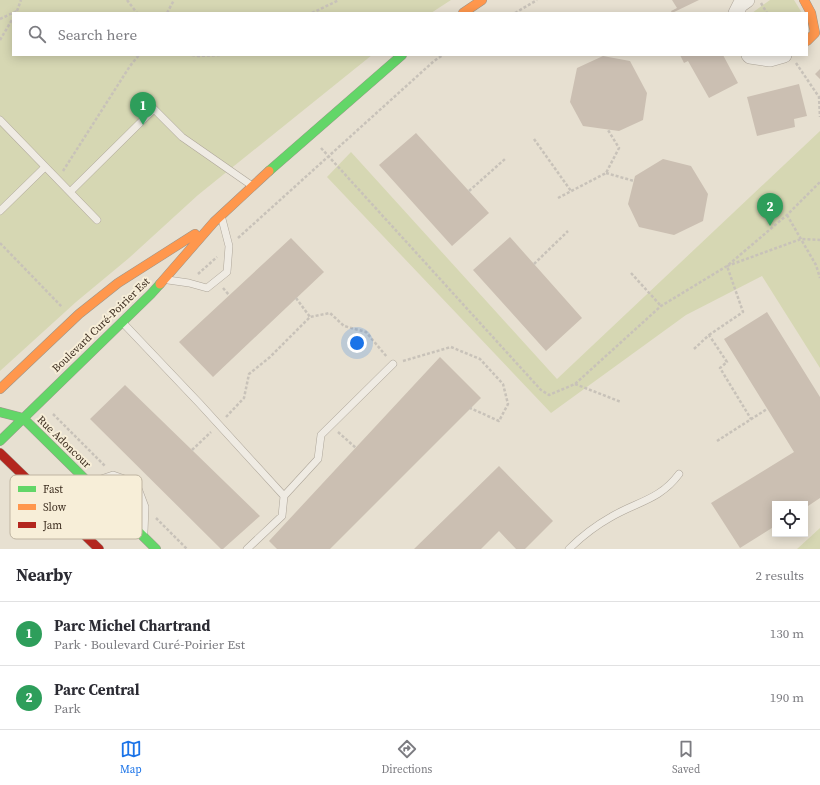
<!DOCTYPE html>
<meta charset="utf-8">
<style>
body{margin:0;font-family:"Source Serif 4",serif;background:#f2f2f3;color:#2b2b33}
.controls{position:absolute;right:12px;bottom:12px;display:grid;overflow:hidden;border-radius:0px;box-shadow:0 2px 10px #0003}
.controls button{width:36px;height:36px;display:grid;place-items:center;padding:0;border:0;border-bottom:1px solid #e1e1e2;background:#fff;color:#2b2b33;font:20px sans-serif}
.you{position:absolute;left:357px;top:343px;width:14px;height:14px;margin:-10px;border:3px solid #fff;border-radius:50%;background:#1a73e8;box-shadow:0 0 0 6px #1a73e833}
.badge{display:grid;place-items:center;width:26px;height:26px;border-radius:50%;background:#1a73e8;color:#fff;font-size:13px;font-weight:700}
.pin{position:absolute;translate:-50% -33px;filter:drop-shadow(0 1px 2px #0008)}
.pin::after{content:'';position:absolute;top:21px;width:14px;height:12px;background:inherit;clip-path:polygon(0 0,100% 0,50% 100%)}
.list{margin:0;padding:0;list-style:none}
h2{display:flex;justify-content:space-between;align-items:center;height:52px;margin:0;padding:0 16px;font-size:17px}
h2 small{font-size:13px;font-weight:400;color:#7c7c81}
.list li{display:grid;grid-template-columns:26px 1fr auto;gap:12px;align-items:center;box-sizing:border-box;height:64px;padding:0 16px;border-top:1px solid #e1e1e2}
.list b{display:block;font-size:15px;white-space:nowrap}
.list p{margin:0;font-size:13px;white-space:nowrap;color:#7c7c81}
.list em{font-size:13px;font-style:normal;color:#7c7c81}
.icon{flex:none;width:22px;height:22px;fill:none;stroke:currentColor;stroke-width:2;stroke-linecap:round;stroke-linejoin:round}
.map{position:relative;flex:none;width:820px;height:549px;overflow:hidden}
.search{position:absolute;background:#fff;box-shadow:0 2px 10px #0003;left:12px;right:12px;top:12px;height:44px;display:flex;align-items:center;gap:10px;box-sizing:border-box;padding:0 14px;border-radius:0px;color:#7c7c81;font-size:15px}
.sheet{height:180px;background:#fff}
nav{display:flex;justify-content:space-around;align-items:center;box-sizing:border-box;height:56px;border-top:1px solid #e1e1e2;background:#fff;font-size:11px;color:#7c7c81}
nav a{display:grid;justify-items:center;gap:2px}
nav .on{color:#1a73e8}
.map>svg:first-child{display:block}
</style>
<div class="map">
<svg width="820" height="549" viewBox="0 0 820 549">
<rect width="100%" height="100%" fill="#e7e0d1"/>
<!-- green -->
<path fill="#d6d7b3" d="M0,0H451L431,13H13V55H372L198,195L129,258L76,302L0,371Z
M770,0H794L802,13H752Z
M820,131V368L762,276L686,315L551,413L327,177L351,152L557,379Z
M820,528V549H797Z"/>
<!-- building -->
<path fill="#cbbfb2" d="M672,0H699L672,13L671,11L677,8Z
M680,55H723L738,83L709,98L688,61L684,63Z
M603,56L630,61L647,93L643,120L619,131L583,126L570,102L577,68Z
M820,69V79L815,74Z
M799,84L807,116L794,119L795,127L757,136L747,97Z
M416,133L489,213L452,246L379,165Z
M663,159L691,166L708,194L703,221L674,235L639,227L628,204L635,176Z
M510,237L582,318L546,351L473,270Z
M291,238L324,272L213,377L179,342Z
M767,312L820,397V498L805,508V504H775V526L740,548L711,503L794,452L724,339Z
M440,357L481,398L330,549H277L269,541Z
M125,385L260,516L223,549H221L90,419Z
M499,466L553,521L525,549H516L499,531L481,549H414Z"/>
<g fill="none" stroke-linecap="round" stroke-linejoin="round">
<defs>
<path id="lane" d="M0,120L97,220
M70,192L154,109L182,137L251,185
M0,211L45,167
M168,280L189,283L207,288L227,272L229,246L222,219
M124,324L200,404L284,496
M92,482L113,475L136,483L145,507L144,532
M247,549L282,516L284,496L318,459L321,435L393,364
M569,549C582,536 595,526 611,517C636,502 660,500 679,474"/>
<path id="street" d="M736,13L740,5L747,0
M749,55L750,56L770,59L784,55"/>
<path id="fast" d="M269,171L402,55
M0,412L23,418L156,549
M0,441L151,294L160,284"/>
<path id="slow" d="M804,0L811,13L815,33L807,41
M463,13L482,0
M160,284L214,222L269,171
M0,389L79,314L118,283L195,234"/>
<path id="jam" d="M0,453L99,549"/>
</defs>
<!-- lane casing -->
<use href="#lane" stroke="#ada599" stroke-width="8"/>
<!-- street casing -->
<use href="#street" stroke="#ada599" stroke-width="16"/>
<!-- fast casing -->
<use href="#fast" stroke="#9c958a" stroke-width="10"/>
<!-- slow casing -->
<use href="#slow" stroke="#9c958a" stroke-width="10"/>
<!-- jam casing -->
<use href="#jam" stroke="#9c958a" stroke-width="10"/>
<!-- path -->
<path stroke="#c8c2b9" stroke-width="2.5" stroke-dasharray="3 2" stroke-linecap="butt" d="M127,0L137,13
M761,3L767,13
M17,11L21,0
M167,13L174,0
M312,13L339,0
M515,13L537,0
M0,19L17,11
M0,40L13,18
M192,55L198,56L221,55
M796,63L819,97L820,117
M534,139L571,191
M321,148L541,390L549,395L575,384L661,306L727,266L787,215L820,182
M63,171L130,66L139,55
M606,173L634,181
M469,191L505,159
M558,198L606,173L619,148L608,130
M787,215L816,265L820,278
M238,238L434,61L443,55
M0,243L62,307
M534,264L568,231
M631,273L661,306
M198,274L217,257
M223,288L229,295
M296,298L310,317
M709,335L743,312L727,266L801,239L820,240
M694,349L709,335L727,362L720,368L751,419
M403,361L451,347L480,359L503,384L508,404L499,421L470,408
M575,384L621,402
M53,414L105,466
M226,417L244,398L249,374L270,357L310,317L330,313L344,326L366,332L387,357
M338,432L356,448
M717,441L767,409
M192,450L211,432
M156,518L187,549"/>
<!-- lane -->
<use href="#lane" stroke="#efebe3" stroke-width="7"/>
<!-- street -->
<use href="#street" stroke="#efebe3" stroke-width="15"/>
<!-- fast -->
<use href="#fast" stroke="#63d668" stroke-width="9"/>
<!-- slow -->
<use href="#slow" stroke="#ff974d" stroke-width="9"/>
<!-- jam -->
<use href="#jam" stroke="#b3261e" stroke-width="9"/>
</g>
<g text-anchor="middle" dominant-baseline="central" stroke-width="4" stroke-linejoin="round" paint-order="stroke">
<!-- street labels -->
<g font-size="11" fill="#3d2e20" stroke="#f7eed8">
<text transform="translate(101 325) rotate(-44)">Boulevard Curé-Poirier Est</text>
<text transform="translate(64 442) rotate(44)">Rue Adoncour</text>
</g>
</g>
<!-- legend -->
<rect x="10" y="475" width="132" height="64" rx="6" fill="#f7eed8" stroke="#bfb4a1" stroke-width="1"/>
<rect x="18" y="486" width="18" height="6" fill="#63d668"/>
<rect x="18" y="504" width="18" height="6" fill="#ff974d"/>
<rect x="18" y="522" width="18" height="6" fill="#b3261e"/>
<g font-size="11" fill="#3d2e20">
<text x="43" y="493">Fast</text>
<text x="43" y="511">Slow</text>
<text x="43" y="529">Jam</text>
</g>
</svg>
<div class="controls">
<button><svg class="icon" aria-label="locate" viewBox="0 0 24 24"><circle cx="12" cy="12" r="6"/><path d="M12 2v4M12 18v4M2 12h4M18 12h4"/></svg></button>
</div>
<div class="you"></div>
<div class="pin badge" style="left:143px;top:125px;background:#2e9e5b">1</div>
<div class="pin badge" style="left:770px;top:226px;background:#2e9e5b">2</div>
<div class="search"><svg class="icon" aria-label="search" viewBox="0 0 24 24"><circle cx="10" cy="10" r="6"/><path d="M15 15l6 6"/></svg>Search here</div>
</div>
<section class="sheet">
<h2>Nearby<small>2 results</small></h2>
<ul class="list">
<li><span class="badge" style="background:#2e9e5b">1</span><div><b>Parc Michel Chartrand</b><p>Park · Boulevard Curé-Poirier Est</p></div><em>130 m</em></li>
<li><span class="badge" style="background:#2e9e5b">2</span><div><b>Parc Central</b><p>Park</p></div><em>190 m</em></li>
</ul>
</section>
<nav>
<a class="on"><svg class="icon" aria-label="map" viewBox="0 0 24 24"><path d="M3 6l6-2 6 2 6-2v14l-6 2-6-2-6 2zM9 4v14M15 6v14"/></svg>Map</a>
<a><svg class="icon" aria-label="directions" viewBox="0 0 24 24"><path d="M12 3l9 9-9 9-9-9zM9 14v-3h6M13 9l2 2-2 2"/></svg>Directions</a>
<a><svg class="icon" aria-label="saved" viewBox="0 0 24 24"><path d="M7 4h10v16l-5-4-5 4z"/></svg>Saved</a>
</nav>
